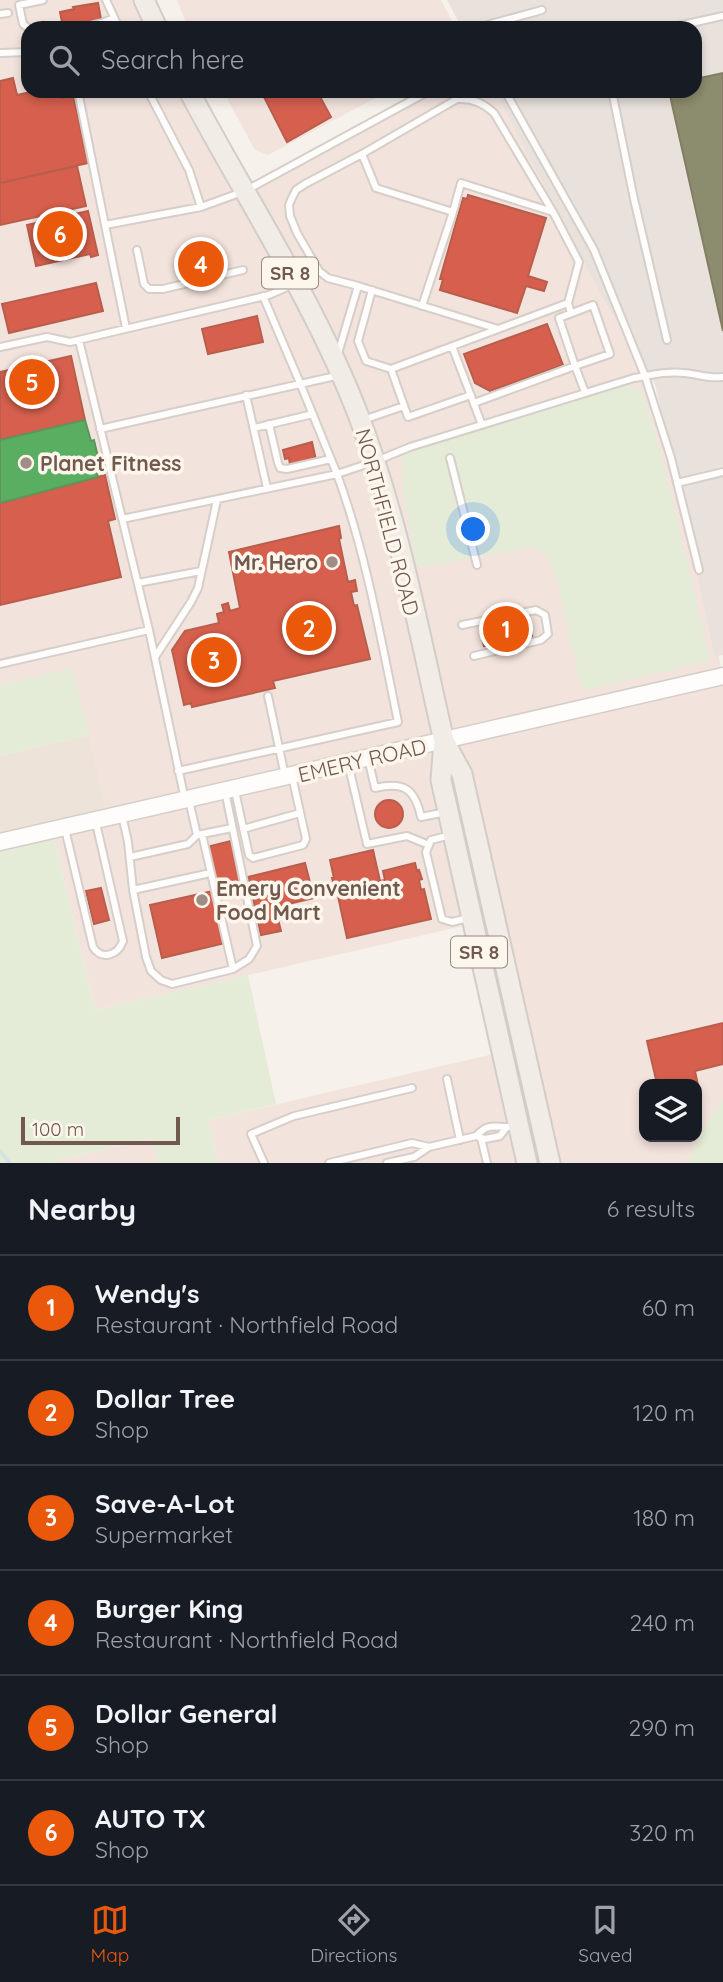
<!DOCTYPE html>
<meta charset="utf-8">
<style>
body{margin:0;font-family:Quicksand,sans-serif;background:#20242c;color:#f1f3f6}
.controls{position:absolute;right:21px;bottom:21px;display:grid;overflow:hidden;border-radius:14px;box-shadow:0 4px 10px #0003}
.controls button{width:63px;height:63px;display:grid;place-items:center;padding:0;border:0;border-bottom:2px solid #363941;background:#171b24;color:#f1f3f6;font:35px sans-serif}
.scale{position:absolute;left:21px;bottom:18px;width:159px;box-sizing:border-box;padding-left:7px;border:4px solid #71594e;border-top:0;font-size:19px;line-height:24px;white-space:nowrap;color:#71594e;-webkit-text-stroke:5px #fdf6ed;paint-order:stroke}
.you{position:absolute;left:474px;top:530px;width:24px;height:24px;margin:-18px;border:5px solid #fff;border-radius:50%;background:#1a73e8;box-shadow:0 0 0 10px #1a73e833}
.badge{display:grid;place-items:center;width:46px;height:46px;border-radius:50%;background:#ea580c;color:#fff;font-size:23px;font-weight:700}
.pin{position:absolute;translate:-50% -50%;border:4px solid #fff;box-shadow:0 2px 7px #0006}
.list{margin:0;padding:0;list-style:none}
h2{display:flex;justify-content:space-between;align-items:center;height:91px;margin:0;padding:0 28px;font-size:30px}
h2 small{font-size:23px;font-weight:400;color:#9ea1a6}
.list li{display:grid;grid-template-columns:46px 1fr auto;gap:21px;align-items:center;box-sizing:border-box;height:105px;padding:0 28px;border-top:2px solid #363941}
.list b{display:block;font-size:26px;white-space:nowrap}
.list p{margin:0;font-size:23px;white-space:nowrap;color:#9ea1a6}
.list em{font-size:23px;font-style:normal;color:#9ea1a6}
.icon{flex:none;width:38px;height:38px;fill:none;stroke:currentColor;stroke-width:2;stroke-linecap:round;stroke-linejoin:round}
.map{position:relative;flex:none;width:723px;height:1163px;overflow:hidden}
.search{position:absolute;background:#171b24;box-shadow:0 4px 10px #0003;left:21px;right:21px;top:21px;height:77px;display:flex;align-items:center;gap:18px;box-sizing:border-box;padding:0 24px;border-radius:21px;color:#9ea1a6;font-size:26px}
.sheet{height:721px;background:#171b24}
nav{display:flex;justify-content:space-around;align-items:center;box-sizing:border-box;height:98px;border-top:2px solid #363941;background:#171b24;font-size:19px;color:#9ea1a6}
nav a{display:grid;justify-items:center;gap:4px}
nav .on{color:#ea580c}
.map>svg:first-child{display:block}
</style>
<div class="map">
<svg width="723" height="1163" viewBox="0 0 723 1163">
<rect width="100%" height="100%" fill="#f6f1eb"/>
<!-- residential -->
<path fill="#eee3d9" d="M89,735L108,818L0,842V756Z"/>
<!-- commercial -->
<path fill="#f3e3dd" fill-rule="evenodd" d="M0,0H144L156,28H28V91H189L245,191L429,91H506L645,376L699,570L723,676V1163H218L209,1120L502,1052L472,924L95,1010L52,830L108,817L72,669L0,685ZM644,1084H697V1137H644Z
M177,0H441L456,28H188Z
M223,91H389L268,155L255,150Z
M152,1138L158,1163H46Z"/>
<!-- industrial -->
<path fill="#e8e1dc" d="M447,0H723V655L715,657L655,384L603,298L495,91H695V28H462Z"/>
<!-- green -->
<path fill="#e4ecd7" d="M624,385L641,390L647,405L665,469L710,661L585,690L581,686L557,579L547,556L534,547L429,566L417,567L403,489L402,457L409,453Z
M72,668L89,735L0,756V685Z
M52,830L95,1010L248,975L276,1104L209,1120L218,1163H158L151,1138L46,1163H0V842Z
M723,1100V1163H688L702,1131Z"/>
<!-- shops -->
<path fill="#d6604d" stroke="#b85e4d" stroke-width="2" d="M98,3L101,19L63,27L60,12L74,9L73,7Z
M13,78L17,95L35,91H60L62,98L73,95L88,163L0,183V81Z
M261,91H317L331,117L287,142Z
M77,166L86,206L0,225V183Z
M468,195L546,218L528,276L547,282L544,291L526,286L517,313L440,290L443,279H440L463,198L467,199Z
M88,211L98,255L91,257L90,254L36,266L27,225Z
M206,252L207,255L218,253L222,271L205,275V277L202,278L201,276L187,279V277L181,278L179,270L185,269L183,259Z
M96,283L103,311L9,333L2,304Z
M257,316L263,342L208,354L202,329Z
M547,324L563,365L490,391L475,383L464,354Z
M71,356L85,420L0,440V372Z
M312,442L316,460L290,465L289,458L285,459L283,450Z
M105,475L115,519L108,521L121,577L0,605V503Z
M339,526L341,538L339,539L348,582L355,580L357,591L351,592L354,606L357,605L370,659L273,681L275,688L192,707L191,703L184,705L172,650L185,631L219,623L217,614L224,612L222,605L228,603L230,611L240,608L229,552Z
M527,615L532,636L514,640V637L507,639L508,642L484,646L480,629L495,626L494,624L502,622V620L509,619V620L516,619V617Z
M375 814a14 14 0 1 1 28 0a14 14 0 1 1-28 0Z
M231,841L240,883L233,885L234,890L228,892L227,886L218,888L207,847Z
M373,850L380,881L385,880L383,871L415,863L417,871L419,870L422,879L419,880L421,890L424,889L431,919L347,938L335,882H333L332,878H334L330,860Z
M305,863L314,898L275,907L281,931L261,935L248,877Z
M101,888L109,920L94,924L86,891Z
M213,891L225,943L162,958L150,905Z
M723,1023V1064L695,1071L699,1090H697V1084H657L647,1041Z"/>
<!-- public -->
<path fill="#5aae61" stroke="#61945b" stroke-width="2" d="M85,420L91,441L94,440L101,470L96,471L98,477L0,503V440Z"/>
<!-- industry -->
<path fill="#8c8c6e" stroke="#847d64" stroke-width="2" d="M723,73V331L669,91H695V79Z"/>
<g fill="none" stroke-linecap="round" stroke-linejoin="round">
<!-- stream -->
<path stroke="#cee4e5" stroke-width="3.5" d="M0,1151L10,1163"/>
<defs>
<path id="service" d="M106,0L119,28
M0,14L8,13
M28,28L23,24L19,5L43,0
M81,28L102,23L114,18
M476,28L542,10
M669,28L723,16
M0,53L28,52
M78,91L105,225
M148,91L189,170L201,207
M505,91L594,250L645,376L671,458L699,570
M612,91L634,199L667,340
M362,154L457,99C472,98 484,103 494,113L553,212
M453,212L461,183L553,212L579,262L568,303
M137,250L144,284L149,289H163L243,270
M372,290L358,341L366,361L391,369
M263,296L300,383L337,474L376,461L410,447L634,378C651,375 667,371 684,373C698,374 709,379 723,377
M593,305L610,354L575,366L559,318Z
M422,306L453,212L376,188L362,154L305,184L296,190L291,200L289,205L290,216L297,233L319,271L328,278L358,286L498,329
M126,328L105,225L201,207L245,191L429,91
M79,340L149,630
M452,346L482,425
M0,347L47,337L70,342L269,295L294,284
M337,357L358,286
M246,395L267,488
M471,395L408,417L391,369L568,303L571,313
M474,403L575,366L585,392
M363,420L404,406
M269,424L278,463L280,468L287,469L331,459
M254,428L313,414
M100,429L340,375
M450,458L477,565
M677,483L723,472
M122,519L337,474C366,553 381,639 398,722L178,771
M138,583L201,571
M462,625L536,610L545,615L548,634L541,640L474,656
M155,657L191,602L198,588L217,500
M0,664L149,630L185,800
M268,696L285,776
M368,758L375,788C404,781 415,789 421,817L446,812
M348,763L367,844L407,836L429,845
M235,791L249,855L253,858L303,845L306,839L292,776
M189,800L197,835
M122,815L128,842L133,890L146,957L151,971L161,980L172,984L233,969L249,959L257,946L225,791
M65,829L93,947C102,961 118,955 123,941L96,823
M243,829L300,813
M202,834L233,969
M451,835L431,840L426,852L442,919L452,922L468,918
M130,857L188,844L197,835L232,828
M133,890L206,874
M447,1079L460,1140
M476,1136C488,1123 493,1127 509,1127
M481,1138L487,1163
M264,1163L251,1134L294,1116L412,1088
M329,1163L412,1143L429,1147
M387,1163L414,1157L429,1147L476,1136L485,1139L500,1136L506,1128"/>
<path id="secondary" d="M0,842L723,676"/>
<path id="primary" d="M144,0L157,28
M189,91C246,199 315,302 359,417C399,521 419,633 444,741L462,774L550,1163
M444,742L441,780L527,1163"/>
</defs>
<!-- service casing -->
<use href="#service" stroke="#d5cec9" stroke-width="10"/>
<!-- secondary casing -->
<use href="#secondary" stroke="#d5cec8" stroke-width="19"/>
<!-- primary casing -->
<use href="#primary" stroke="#d4ccc7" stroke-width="23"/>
<!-- service -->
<use href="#service" stroke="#fefdfc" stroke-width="6"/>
<!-- secondary -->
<use href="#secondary" stroke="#fefdfc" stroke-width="16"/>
<!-- primary -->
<use href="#primary" stroke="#f1ece6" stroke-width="19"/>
</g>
<!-- markers -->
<g fill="#a08e85" stroke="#fdf6ed" stroke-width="2.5">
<circle cx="26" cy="463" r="7"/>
<circle cx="332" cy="562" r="7"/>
<circle cx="202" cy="900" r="7"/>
</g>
<g text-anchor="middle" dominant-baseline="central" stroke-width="7" stroke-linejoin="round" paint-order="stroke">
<!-- shield labels -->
<g fill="#fdf6ed" stroke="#9b887e" stroke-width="2">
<rect x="262" y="257.5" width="56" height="31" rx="5"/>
<rect x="451" y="936.5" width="56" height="31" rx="5"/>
</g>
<g font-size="19" font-weight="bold" fill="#71594e">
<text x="290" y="273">SR 8</text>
<text x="479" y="952">SR 8</text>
</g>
<!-- poi labels -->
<g font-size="21" font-weight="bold" fill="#71594e" stroke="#fdf6ed" text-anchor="start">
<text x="40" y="463">Planet Fitness</text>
<text x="318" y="562" text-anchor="end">Mr. Hero</text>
<text x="216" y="888">Emery Convenient<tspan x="216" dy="24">Food Mart</tspan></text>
</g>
<!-- street labels -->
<g font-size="21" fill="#71594e" stroke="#fdf6ed">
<text transform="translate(388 522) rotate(75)">NORTHFIELD ROAD</text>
<text transform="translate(362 760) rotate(-13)">EMERY ROAD</text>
</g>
</g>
</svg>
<div class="controls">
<button><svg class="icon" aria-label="layers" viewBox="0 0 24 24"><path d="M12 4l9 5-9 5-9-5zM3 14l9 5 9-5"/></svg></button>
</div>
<div class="scale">100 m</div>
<div class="you"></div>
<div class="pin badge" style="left:506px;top:629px">1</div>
<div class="pin badge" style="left:309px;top:628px">2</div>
<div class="pin badge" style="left:214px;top:660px">3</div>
<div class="pin badge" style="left:201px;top:264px">4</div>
<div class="pin badge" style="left:32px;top:382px">5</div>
<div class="pin badge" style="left:60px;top:234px">6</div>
<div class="search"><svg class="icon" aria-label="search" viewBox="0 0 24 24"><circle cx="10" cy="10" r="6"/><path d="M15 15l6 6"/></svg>Search here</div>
</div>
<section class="sheet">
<h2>Nearby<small>6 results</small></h2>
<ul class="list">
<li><span class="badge">1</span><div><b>Wendy's</b><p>Restaurant · Northfield Road</p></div><em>60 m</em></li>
<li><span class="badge">2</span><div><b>Dollar Tree</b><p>Shop</p></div><em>120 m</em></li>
<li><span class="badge">3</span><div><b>Save-A-Lot</b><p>Supermarket</p></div><em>180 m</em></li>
<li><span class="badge">4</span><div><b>Burger King</b><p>Restaurant · Northfield Road</p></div><em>240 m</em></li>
<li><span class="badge">5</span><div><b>Dollar General</b><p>Shop</p></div><em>290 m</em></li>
<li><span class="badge">6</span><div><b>AUTO TX</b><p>Shop</p></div><em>320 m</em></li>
</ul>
</section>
<nav>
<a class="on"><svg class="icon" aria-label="map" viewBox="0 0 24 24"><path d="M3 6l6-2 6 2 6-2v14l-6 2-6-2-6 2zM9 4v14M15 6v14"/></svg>Map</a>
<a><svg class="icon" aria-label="directions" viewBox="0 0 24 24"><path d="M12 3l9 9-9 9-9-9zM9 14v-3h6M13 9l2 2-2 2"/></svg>Directions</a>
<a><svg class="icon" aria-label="saved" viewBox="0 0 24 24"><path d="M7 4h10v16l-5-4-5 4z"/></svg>Saved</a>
</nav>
